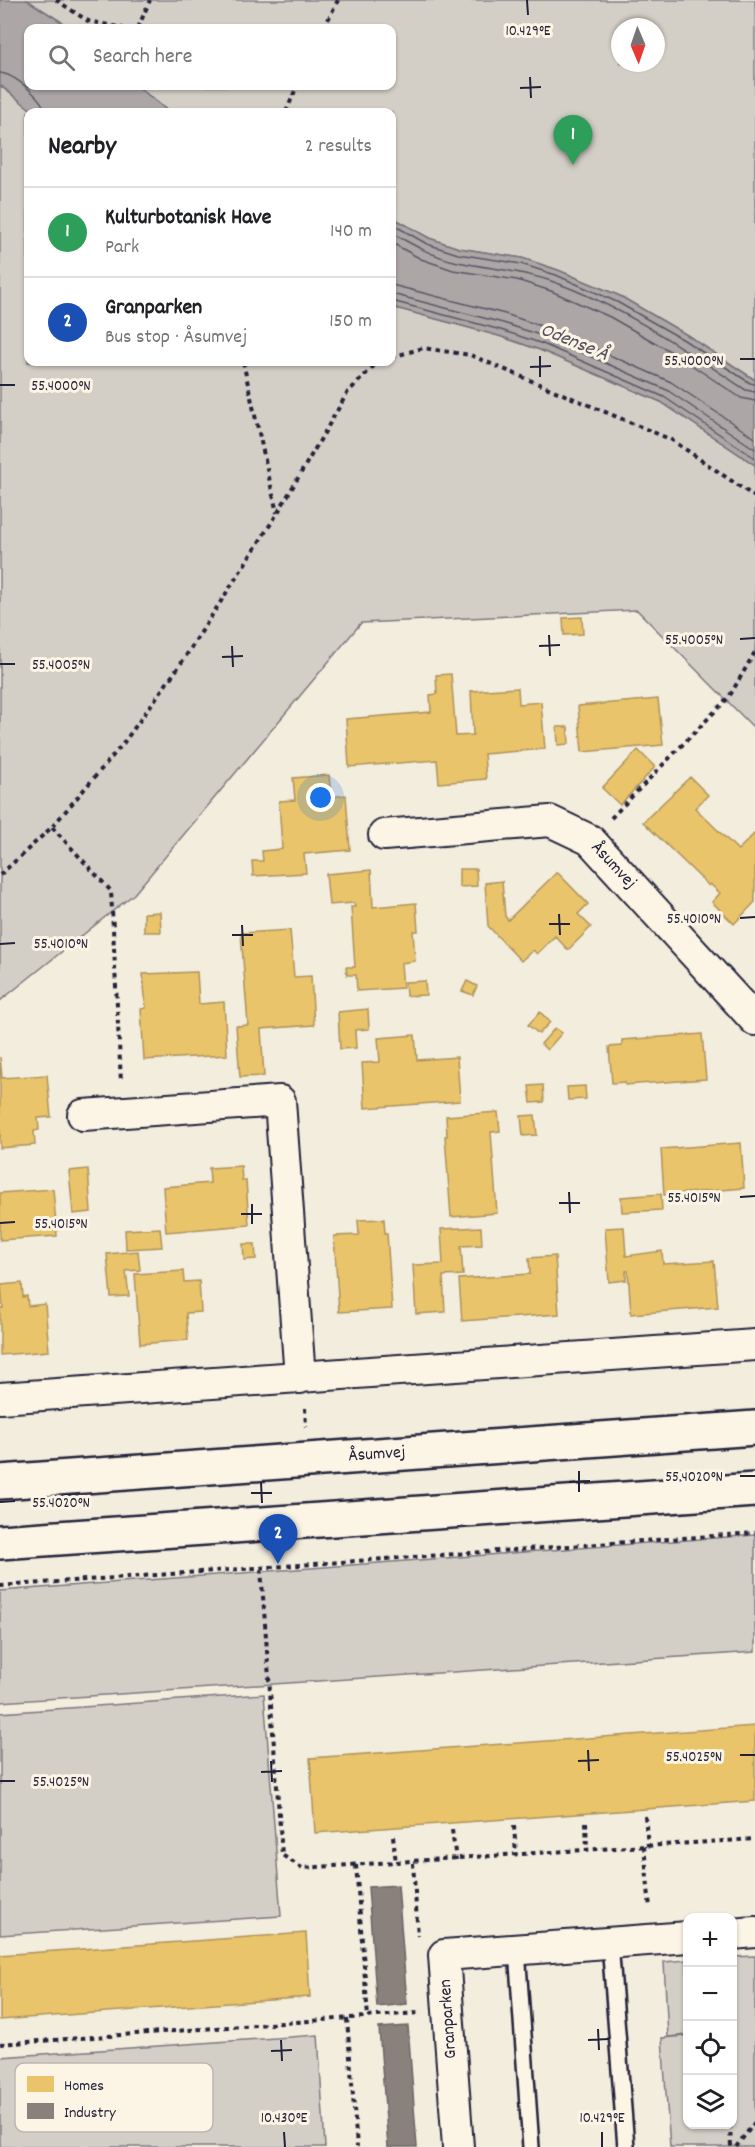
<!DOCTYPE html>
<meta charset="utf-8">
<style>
body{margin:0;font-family:Dekko,sans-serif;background:#f6f6f6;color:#202124}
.controls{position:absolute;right:18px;bottom:18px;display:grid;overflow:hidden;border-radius:12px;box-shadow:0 2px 4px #0004}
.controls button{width:54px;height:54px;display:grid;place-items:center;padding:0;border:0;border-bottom:2px solid #e0e0e0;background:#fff;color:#202124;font:30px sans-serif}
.compass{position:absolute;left:611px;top:18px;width:54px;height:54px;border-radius:50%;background:#fff;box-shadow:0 2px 4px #0004;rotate:178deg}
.you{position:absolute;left:321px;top:798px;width:21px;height:21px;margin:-15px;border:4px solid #fff;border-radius:50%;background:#1a73e8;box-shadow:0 0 0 9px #1a73e833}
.badge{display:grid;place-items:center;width:39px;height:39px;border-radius:50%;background:#d1495b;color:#fff;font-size:20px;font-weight:700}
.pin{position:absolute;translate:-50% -50px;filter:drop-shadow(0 2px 3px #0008)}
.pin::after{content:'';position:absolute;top:32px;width:21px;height:18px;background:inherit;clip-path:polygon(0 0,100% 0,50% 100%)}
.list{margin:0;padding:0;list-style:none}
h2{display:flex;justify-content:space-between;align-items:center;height:78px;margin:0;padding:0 24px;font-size:26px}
h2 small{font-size:20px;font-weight:400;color:#757577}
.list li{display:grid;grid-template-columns:39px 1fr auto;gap:18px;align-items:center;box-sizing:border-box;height:90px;padding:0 24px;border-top:2px solid #e0e0e0}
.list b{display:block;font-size:22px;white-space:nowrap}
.list p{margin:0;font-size:20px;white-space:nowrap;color:#757577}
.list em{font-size:20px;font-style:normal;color:#757577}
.icon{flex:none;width:33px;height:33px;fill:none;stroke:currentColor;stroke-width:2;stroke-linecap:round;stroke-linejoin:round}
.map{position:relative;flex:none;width:755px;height:2147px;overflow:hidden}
.search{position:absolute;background:#fff;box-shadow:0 2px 4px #0004;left:24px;top:24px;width:372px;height:66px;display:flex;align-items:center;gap:15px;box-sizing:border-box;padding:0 21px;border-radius:12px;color:#757577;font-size:22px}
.panel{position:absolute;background:#fff;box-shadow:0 2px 4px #0004;left:24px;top:108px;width:372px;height:258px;border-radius:12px}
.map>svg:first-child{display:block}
</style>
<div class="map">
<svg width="755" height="2147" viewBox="0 0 755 2147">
<rect width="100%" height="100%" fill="#f3edde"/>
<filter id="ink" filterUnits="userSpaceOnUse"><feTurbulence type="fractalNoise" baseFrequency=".0167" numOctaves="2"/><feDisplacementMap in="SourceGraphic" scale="12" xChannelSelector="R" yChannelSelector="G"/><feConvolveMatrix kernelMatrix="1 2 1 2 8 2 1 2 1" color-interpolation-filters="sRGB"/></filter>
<g filter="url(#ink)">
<!-- green -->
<path fill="#d4cfc6" stroke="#7b7880" stroke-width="1.5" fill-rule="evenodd" d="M27,0H755V380L687,335L620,296L558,270L522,258L459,248L429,238L392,217V112H169L137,86H392V28H71ZM620,27H656V63H620Z
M0,86L35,112H28V362H392V307L499,336L540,350L661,402L755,465V729L637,610L361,623L134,894L0,1001Z
M755,1535V1652L0,1702V1591Z
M264,1694L281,1916L0,1935V1713Z
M755,1956V2147H670L662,2038L687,2036L688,2124H732L733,1957Z
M687,1960V2035L668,2037L664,1962Z
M318,2035L325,2147H0V2057Z"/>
<!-- water -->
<path fill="#aca7a6" stroke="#75727b" stroke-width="1.5" d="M0,0H27L71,28H28V86H137L169,112H34L0,85Z
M392,217L429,238L459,248L522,258L558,270L620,296L687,335L755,380V465L661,402L540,350L499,336L392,307Z"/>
<!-- homes -->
<path fill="#e9c46a" stroke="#ad935c" stroke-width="1.5" d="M582,617L583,634L564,635L563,618Z
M451,674L456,736L473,735L471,691L518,688L519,704L541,702L545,749L484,754L486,779L439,783L437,760L349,767L346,719L431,712L430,695L437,694L436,675Z
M658,699L663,745L582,752L578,706Z
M557,727H568L569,744L558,745Z
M638,750L655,767L620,805L602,788Z
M329,775L331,797L346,795L350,850L304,854L306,873L253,876L252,861H263L262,851L282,849L279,801L295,800L293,778Z
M690,777L708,795L695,808L738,850L755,833V902L734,924L712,902L720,893L710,884L709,886L643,822Z
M459,869H476L477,886L459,887Z
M371,870L373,907L416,903L418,931H413L415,961L401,963L403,988L357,991L356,975H347L346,967H355L351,907H355L354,903L329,905L326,874Z
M557,872L588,904L578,914L591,927L568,950L555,936L537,954L533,950L521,961L488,926L485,883L502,881L505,916L508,920Z
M160,912L161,932H144V913Z
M290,930L294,977L311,976L314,1025L261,1029L264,1076L240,1077L236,1026L248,1025L241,933Z
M197,972L199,1004L224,1002L227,1055L144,1060L141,1009L146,1008L143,974Z
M425,981L426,995L406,996L405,982Z
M467,981L477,986L473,995L462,991Z
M368,1009L369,1029L355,1030L356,1048L340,1049L338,1012Z
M540,1012L550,1022L539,1034L528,1025Z
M555,1028L562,1033L547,1050L541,1044Z
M702,1034L706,1079L625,1085V1082L612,1083L609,1047L622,1046V1040Z
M415,1035L417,1060L457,1057L460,1101L365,1108L362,1063L380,1062L378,1038Z
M0,1057L2,1078L47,1075L51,1117L38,1118L39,1130L34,1131L35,1145L0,1148Z
M543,1085L544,1102L531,1103L529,1086Z
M585,1086L586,1099L568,1100L567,1087Z
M498,1112L500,1131L491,1132L497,1213L451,1217L445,1136H447L446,1116Z
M535,1115L537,1135L523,1136L521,1116Z
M741,1143L744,1188L664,1195L661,1149Z
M241,1166L242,1180H246L249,1225L166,1232L163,1187L210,1183L209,1168Z
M88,1169L91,1212L73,1214L69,1171Z
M53,1189L57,1236L0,1240V1193Z
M661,1194L662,1210L622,1212L621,1197Z
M384,1219L385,1233H387L392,1309L339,1312L334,1236L359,1235L358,1220Z
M481,1227L482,1245L461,1246L463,1275L443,1276L445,1312L416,1314L413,1265L443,1264L441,1229Z
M624,1227L626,1256L662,1251L663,1264L714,1261L718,1307L631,1314L628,1271H626V1280L609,1282L605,1228Z
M160,1228L162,1247L126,1249L125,1230Z
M243,1244H255L256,1259L244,1260Z
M138,1251L140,1270L126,1271L129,1296L111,1297L107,1254Z
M555,1256L559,1314L462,1321L459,1279L530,1274L529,1258Z
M183,1271L184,1282L199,1281L201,1312L186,1313L188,1340L140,1344L135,1274Z
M22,1283L23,1297L27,1296L28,1306L45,1304L49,1351L0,1355V1308H3L1,1285Z
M755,1726V1801L315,1833L310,1758Z
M306,1933L310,1997L0,2020V1955Z"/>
<!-- industry -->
<path fill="#8a817c" stroke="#6b6468" stroke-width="1.5" d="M398,1885L407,2004L377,2007L368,1887Z
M408,2026L417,2147H388L379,2028Z"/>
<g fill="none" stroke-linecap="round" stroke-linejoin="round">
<!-- shore -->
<path stroke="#595766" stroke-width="1.5" d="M0,73C14,74 44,99 45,112
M392,224L427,244L458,254L521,264L556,275L617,302L684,340L750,383L755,384
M392,233C413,245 434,257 458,262C490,269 520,270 551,281C622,306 684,349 746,390L755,392
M392,243L421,259L453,270L517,280L551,291L610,317L675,354L741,398L755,401
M392,285L505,314L550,329L671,382L755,438
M392,294L503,323L546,337L667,390L755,449
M392,301L501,330L543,344L664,397L755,458"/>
<defs>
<path id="service" d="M610,1943L626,2147
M517,1950L531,2147"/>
<path id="minor" d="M384,835L550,821L590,840L755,1020
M83,1115L280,1101L300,1378
M0,1398L755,1345
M732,1934L755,1932
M458,2147L444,1955L688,1937"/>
<path id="tertiary" d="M0,1482L755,1428
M0,1542L755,1490"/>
</defs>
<!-- service casing -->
<use href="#service" stroke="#22223b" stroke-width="20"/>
<!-- minor casing -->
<use href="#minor" stroke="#22223b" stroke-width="34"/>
<!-- tertiary casing -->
<use href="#tertiary" stroke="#22223b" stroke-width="38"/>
<!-- path -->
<path stroke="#22223b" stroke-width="4" stroke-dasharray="4.5 4.5" stroke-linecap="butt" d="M56,0L88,21L123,28
M138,28L150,0
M324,28L338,0
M286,112L297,86
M392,357L423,348L470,355L672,440L755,497
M243,362L277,513
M611,818L729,697L755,652
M52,827L111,891L121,1082
M0,875L52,827L122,745L180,665L277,514L348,392L378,362
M305,1408L306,1427
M261,1569L282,1855L302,1868L755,1839
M0,1586L755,1533
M645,1816L648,1846
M586,1822L587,1850
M514,1826L516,1855
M452,1830L456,1860
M393,1836L396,1863
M644,1846L650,1908
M413,1863L418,1936
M356,1865L368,2017
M347,2019L357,2147
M0,2044L418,2013
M730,2124L731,2147
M736,2147L755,2122"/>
<!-- service -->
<use href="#service" stroke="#fcf5e5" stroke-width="15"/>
<!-- minor -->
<use href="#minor" stroke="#fcf5e5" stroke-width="30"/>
<!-- tertiary -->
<use href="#tertiary" stroke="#fcf5e5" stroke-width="33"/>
</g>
</g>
<!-- ticks -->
<path fill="none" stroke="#22223b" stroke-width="2" d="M527,0L528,15M530,77L531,98M520,88L541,87M540,356V377M740,359H755M530,367L551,366M0,385H15M549,635L550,656M740,639L755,638M232,646L233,667M539,646L560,645M222,657L243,656M0,664H15M559,914L560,935M740,918L755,917M549,924H570M242,925L243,946M232,935H253M0,944L15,943M569,1192L570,1213M740,1197L755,1196M559,1203H580M252,1204V1224M241,1214H262M0,1223L15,1222M579,1471V1492M740,1476H755M261,1482L262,1503M569,1482L590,1481M251,1493H272M0,1502L15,1501M588,1750L589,1771M740,1755H755M271,1761L272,1782M578,1761L599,1760M261,1772L282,1771M0,1781H15M598,2029L599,2050M281,2040L282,2061M588,2040L609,2039M271,2051L292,2050M284,2132L285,2147M602,2132V2147"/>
<g text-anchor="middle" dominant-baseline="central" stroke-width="6" stroke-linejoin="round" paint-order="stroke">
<!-- street labels -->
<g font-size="18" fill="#22223b" stroke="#fcf5e5">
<text transform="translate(613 866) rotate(47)">Åsumvej</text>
<text transform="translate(377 1455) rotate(-4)">Åsumvej</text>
<text transform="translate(449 2019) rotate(-94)">Granparken</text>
</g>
<!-- water labels -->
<g font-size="20" font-style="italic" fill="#525160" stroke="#fcf5e5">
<text transform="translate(574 343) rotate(22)">Odense Å</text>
</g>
</g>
<!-- legend -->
<rect x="15" y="2063" width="198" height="69" rx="9" fill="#fcf5e5" stroke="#bbb6b2" stroke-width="1.5"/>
<rect x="27" y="2076" width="27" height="16" fill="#e9c46a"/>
<rect x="27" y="2103" width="27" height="16" fill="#8a817c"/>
<g font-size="16" fill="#22223b">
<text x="64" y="2090">Homes</text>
<text x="64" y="2117">Industry</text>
</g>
<g font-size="15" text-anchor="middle" fill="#22223b" stroke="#fcf5e5" stroke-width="6" stroke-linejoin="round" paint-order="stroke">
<text x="528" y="35">10.429°E</text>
<text x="694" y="365">55.4000°N</text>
<text x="61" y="390">55.4000°N</text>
<text x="694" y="644">55.4005°N</text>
<text x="61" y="669">55.4005°N</text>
<text x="694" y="923">55.4010°N</text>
<text x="61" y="948">55.4010°N</text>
<text x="694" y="1202">55.4015°N</text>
<text x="61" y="1228">55.4015°N</text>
<text x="694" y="1481">55.4020°N</text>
<text x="61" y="1507">55.4020°N</text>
<text x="694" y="1761">55.4025°N</text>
<text x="61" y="1786">55.4025°N</text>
<text x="284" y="2122">10.430°E</text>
<text x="602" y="2122">10.429°E</text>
</g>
</svg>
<div class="controls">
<button>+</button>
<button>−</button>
<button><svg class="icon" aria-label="locate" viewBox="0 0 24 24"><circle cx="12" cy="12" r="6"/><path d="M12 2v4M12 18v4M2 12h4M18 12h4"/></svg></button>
<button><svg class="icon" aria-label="layers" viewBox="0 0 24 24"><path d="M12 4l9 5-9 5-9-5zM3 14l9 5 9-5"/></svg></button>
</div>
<svg class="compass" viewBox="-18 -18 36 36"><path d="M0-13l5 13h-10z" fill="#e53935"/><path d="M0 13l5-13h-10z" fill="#757577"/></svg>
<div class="you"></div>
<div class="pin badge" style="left:573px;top:165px;background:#2e9e5b">1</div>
<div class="pin badge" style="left:278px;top:1564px;background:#1a4fb4">2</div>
<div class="search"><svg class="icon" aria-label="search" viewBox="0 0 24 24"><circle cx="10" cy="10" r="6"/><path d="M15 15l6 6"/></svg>Search here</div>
<section class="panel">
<h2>Nearby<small>2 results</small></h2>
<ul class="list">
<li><span class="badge" style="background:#2e9e5b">1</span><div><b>Kulturbotanisk Have</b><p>Park</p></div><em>140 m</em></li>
<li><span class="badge" style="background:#1a4fb4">2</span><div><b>Granparken</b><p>Bus stop · Åsumvej</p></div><em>150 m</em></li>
</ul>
</section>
</div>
